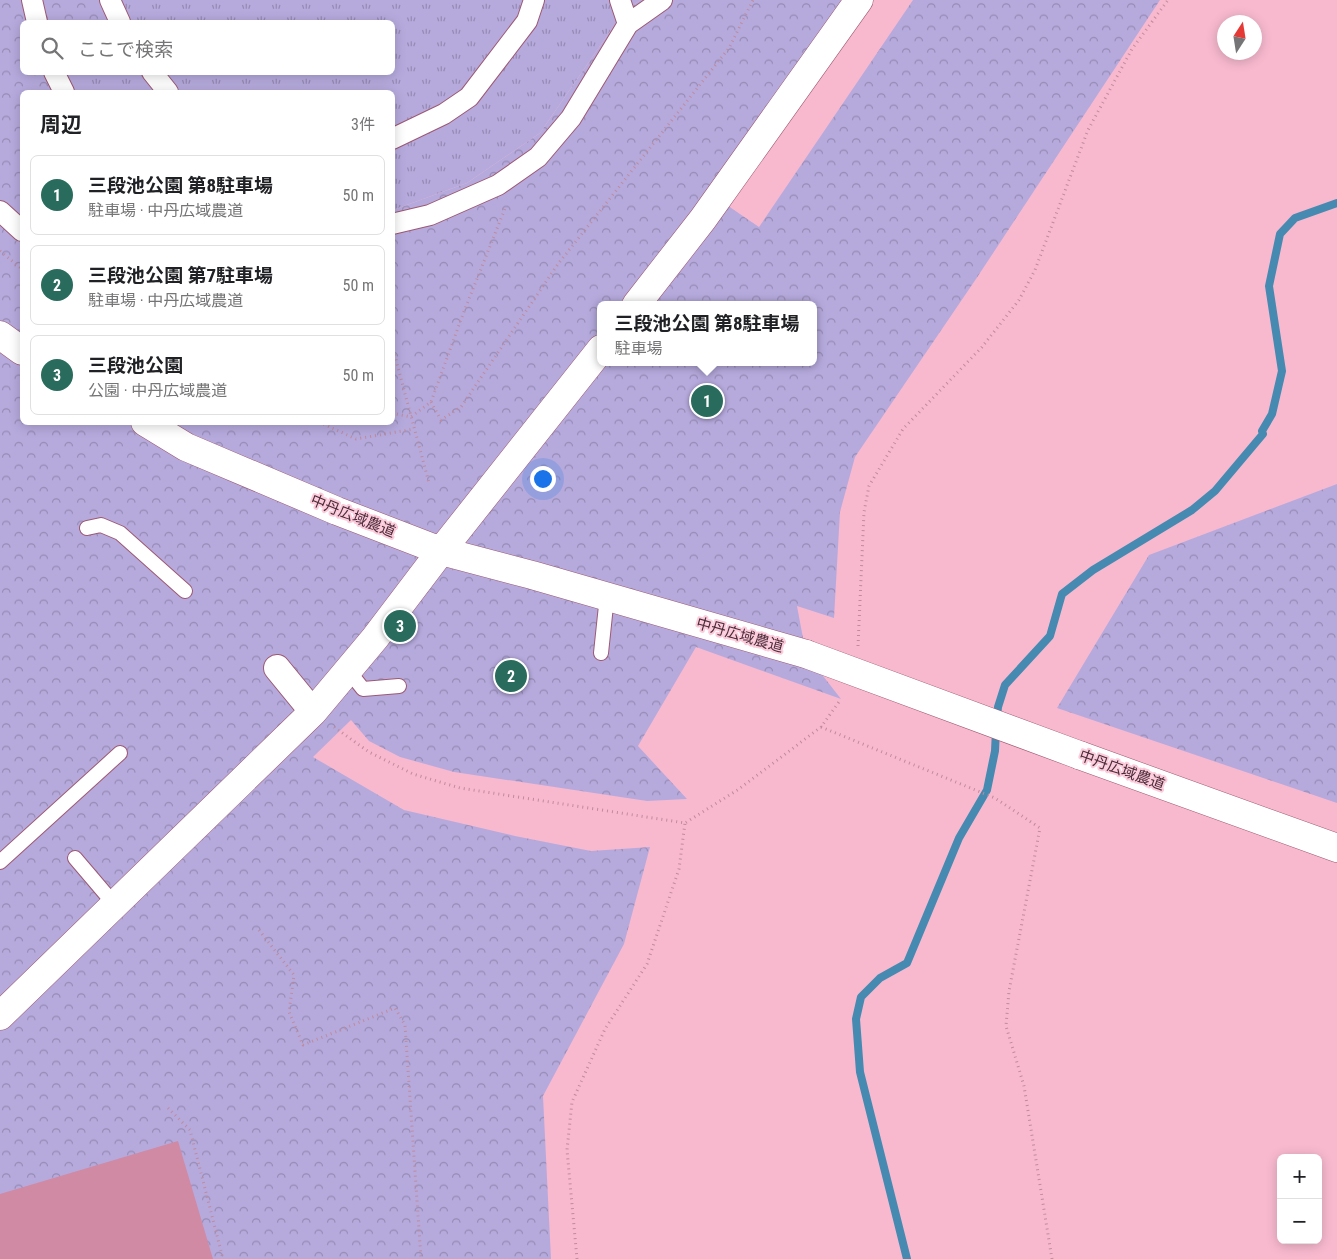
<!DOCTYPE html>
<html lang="ja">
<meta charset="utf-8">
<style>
body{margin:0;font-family:"Roboto Condensed","Noto Sans JP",sans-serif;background:#f2f2f2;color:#202124}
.controls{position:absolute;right:15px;bottom:15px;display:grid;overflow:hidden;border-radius:8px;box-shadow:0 2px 12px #0003}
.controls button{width:45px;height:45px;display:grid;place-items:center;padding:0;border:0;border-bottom:1px solid #e0e0e0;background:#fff;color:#202124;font:25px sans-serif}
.compass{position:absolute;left:1217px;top:15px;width:45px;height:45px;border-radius:50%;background:#fff;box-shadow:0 2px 12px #0003;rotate:12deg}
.you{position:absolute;left:542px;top:478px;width:18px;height:18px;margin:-12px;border:4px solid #fff;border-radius:50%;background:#1a73e8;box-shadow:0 0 0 8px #1a73e833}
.badge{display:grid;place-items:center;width:32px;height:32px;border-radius:50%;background:#296c5d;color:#fff;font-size:16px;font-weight:700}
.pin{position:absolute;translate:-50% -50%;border:2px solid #fff;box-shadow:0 1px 5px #0006}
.popup{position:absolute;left:597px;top:301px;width:220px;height:65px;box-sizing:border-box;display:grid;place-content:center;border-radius:8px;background:#fff;filter:drop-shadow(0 1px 4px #0005);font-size:16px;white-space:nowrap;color:#757577}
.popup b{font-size:19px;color:#202124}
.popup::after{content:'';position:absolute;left:50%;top:100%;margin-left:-10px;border:10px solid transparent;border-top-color:#fff}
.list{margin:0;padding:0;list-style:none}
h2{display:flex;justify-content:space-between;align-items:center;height:65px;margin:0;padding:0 20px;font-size:21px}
h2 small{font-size:16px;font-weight:400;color:#757577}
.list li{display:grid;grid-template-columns:32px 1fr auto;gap:15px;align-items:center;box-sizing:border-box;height:80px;margin:0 10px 10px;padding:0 10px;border:1px solid #e0e0e0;border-radius:8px}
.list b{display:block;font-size:19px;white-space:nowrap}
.list p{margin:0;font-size:16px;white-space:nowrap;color:#757577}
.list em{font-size:16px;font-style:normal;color:#757577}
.icon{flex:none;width:28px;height:28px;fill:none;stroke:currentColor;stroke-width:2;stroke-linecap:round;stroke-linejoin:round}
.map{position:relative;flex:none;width:1337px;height:1259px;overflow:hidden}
.search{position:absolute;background:#fff;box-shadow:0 2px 12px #0003;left:20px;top:20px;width:375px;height:55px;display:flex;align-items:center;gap:12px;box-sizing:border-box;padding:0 18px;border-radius:8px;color:#757577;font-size:19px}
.panel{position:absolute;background:#fff;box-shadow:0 2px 12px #0003;left:20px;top:90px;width:375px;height:335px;border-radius:8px}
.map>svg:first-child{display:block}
</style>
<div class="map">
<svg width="1337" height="1259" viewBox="0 0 1337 1259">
<defs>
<pattern id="grass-tufts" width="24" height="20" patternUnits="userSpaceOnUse" patternTransform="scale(1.25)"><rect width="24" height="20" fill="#b6aadd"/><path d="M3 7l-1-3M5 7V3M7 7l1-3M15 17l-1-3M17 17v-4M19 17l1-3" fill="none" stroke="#968bb4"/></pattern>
<pattern id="forest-crowns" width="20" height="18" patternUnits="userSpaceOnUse" patternTransform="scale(1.25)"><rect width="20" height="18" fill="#b6aadd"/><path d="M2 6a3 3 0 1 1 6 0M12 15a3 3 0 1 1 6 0" fill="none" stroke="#968bb4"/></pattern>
</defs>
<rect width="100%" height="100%" fill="#f8b9cf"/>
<!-- grass -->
<path fill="url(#grass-tufts)" d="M119,0H640L622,14L540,133L467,183L393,210L392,92H76L67,80L66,73L392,72V22H125Z"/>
<!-- forest -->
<path fill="url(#forest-crowns)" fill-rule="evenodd" d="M0,0H119L125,22H22V72L66,73L67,80L76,92H22V422H392L393,210L467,183L540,133L622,14L640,0H859L718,199L759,227L913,0H1160L976,279L855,457L840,512L834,618L797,606L806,654L841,699L696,647L638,746L687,799L647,801L454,772L400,757L369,741L351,720L313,757L404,810L515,836L591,851L650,847L624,944L543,1096L551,1259H0ZM601,305H813V362H601Z
M1337,484V803L1057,708L1149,555Z"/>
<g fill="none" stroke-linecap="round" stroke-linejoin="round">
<!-- stream -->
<path stroke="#468ab1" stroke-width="8" d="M997,719L998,707L1005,685L1050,636L1062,594L1093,570L1192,510L1215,491L1263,434L1262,431L1272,414L1282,371L1269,286L1280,234L1295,218L1337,203
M907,1259L860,1072L856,1019L861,997L880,978L907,963L959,838L987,790L995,751L996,730"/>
</g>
<!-- building -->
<path fill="#d08aa4" d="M178,1141L213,1259H0V1194Z"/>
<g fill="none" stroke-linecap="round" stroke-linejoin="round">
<defs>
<path id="service" d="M87,528L101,525L120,533L185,591
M601,653L607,596
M348,670L363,689L399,686
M75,858L115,905
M0,862L120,753"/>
<path id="pedestrian" d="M32,0L37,22
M110,0L120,22
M620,0L628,24
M54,72L64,92
M152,72L168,92
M392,139L444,114L469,97L527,21L534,0
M0,211L22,231
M392,224L430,215L498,185L538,157L571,118L628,24L662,0"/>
<path id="minor" d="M277,668L313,712"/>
<path id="tertiary" d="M636,305L703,219L859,0
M0,335L22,351
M145,422L186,447L337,511L441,551L532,575L806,654
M1079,755L1337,848
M0,1016L313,712L375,638L441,551L601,349"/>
</defs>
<!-- service casing -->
<use href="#service" stroke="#9e5873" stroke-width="16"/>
<!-- pedestrian casing -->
<use href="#pedestrian" stroke="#9e5873" stroke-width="22"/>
<!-- minor casing -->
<use href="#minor" stroke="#9e5873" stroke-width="28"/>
<!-- tertiary casing -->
<use href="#tertiary" stroke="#9e5873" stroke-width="29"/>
<!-- path -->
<path stroke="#bf8b9d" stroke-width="3" stroke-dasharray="1 4" stroke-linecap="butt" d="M0,251L22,269
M392,345L429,483
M431,402L441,420L461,407L558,264L729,48L753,0
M392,413L411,417L431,402L463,314L506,206
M319,422L356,439L414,429
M858,646L864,512L869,486L903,429L982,347L1019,300L1035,270L1088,130L1132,49L1168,0
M334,727L369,752L413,774L460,788L685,823L739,789L821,727L841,699
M821,727L995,798L1040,828L1009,991L1006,1026L1024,1086L1052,1259
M259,930L294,975L289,1012L303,1045L395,1008L405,1025L421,1259
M168,1108L190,1130L223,1259
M577,1259L567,1150L572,1102L605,1029L647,964L679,869L685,823"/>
<!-- service -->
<use href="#service" stroke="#fff" stroke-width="14"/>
<!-- pedestrian -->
<use href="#pedestrian" stroke="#fff" stroke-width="20"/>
<!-- minor -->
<use href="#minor" stroke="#fff" stroke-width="26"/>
<!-- tertiary -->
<use href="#tertiary" stroke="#fff" stroke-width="28"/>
<defs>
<path id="tertiary-bridge" d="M806,654L1079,755"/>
</defs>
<!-- tertiary-bridge casing -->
<use href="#tertiary-bridge" stroke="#9e5873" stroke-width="29" stroke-linecap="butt"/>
<!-- tertiary-bridge -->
<use href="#tertiary-bridge" stroke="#fff" stroke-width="28"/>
</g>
<g text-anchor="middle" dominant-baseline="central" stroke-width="4" stroke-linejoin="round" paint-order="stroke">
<!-- street labels -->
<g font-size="15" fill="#4a2b37" stroke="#fccbdc">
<text transform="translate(353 516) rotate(22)">中丹広域農道</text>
<text transform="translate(740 635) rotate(16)">中丹広域農道</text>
<text transform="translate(1122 770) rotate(20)">中丹広域農道</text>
</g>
</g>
</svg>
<div class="controls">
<button>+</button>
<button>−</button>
</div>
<svg class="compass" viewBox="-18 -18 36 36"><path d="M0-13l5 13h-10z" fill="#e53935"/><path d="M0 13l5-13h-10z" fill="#757577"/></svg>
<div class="you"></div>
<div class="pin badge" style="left:707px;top:401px">1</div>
<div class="popup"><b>三段池公園 第8駐車場</b>駐車場</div>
<div class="pin badge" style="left:511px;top:676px">2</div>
<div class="pin badge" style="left:400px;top:626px">3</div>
<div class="search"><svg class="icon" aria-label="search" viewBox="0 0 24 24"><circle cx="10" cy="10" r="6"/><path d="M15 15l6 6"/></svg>ここで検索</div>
<section class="panel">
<h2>周辺<small>3件</small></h2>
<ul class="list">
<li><span class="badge">1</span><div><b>三段池公園 第8駐車場</b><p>駐車場 · 中丹広域農道</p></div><em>50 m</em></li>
<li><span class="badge">2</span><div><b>三段池公園 第7駐車場</b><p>駐車場 · 中丹広域農道</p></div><em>50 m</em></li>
<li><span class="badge">3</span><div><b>三段池公園</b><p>公園 · 中丹広域農道</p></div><em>50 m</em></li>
</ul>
</section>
</div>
